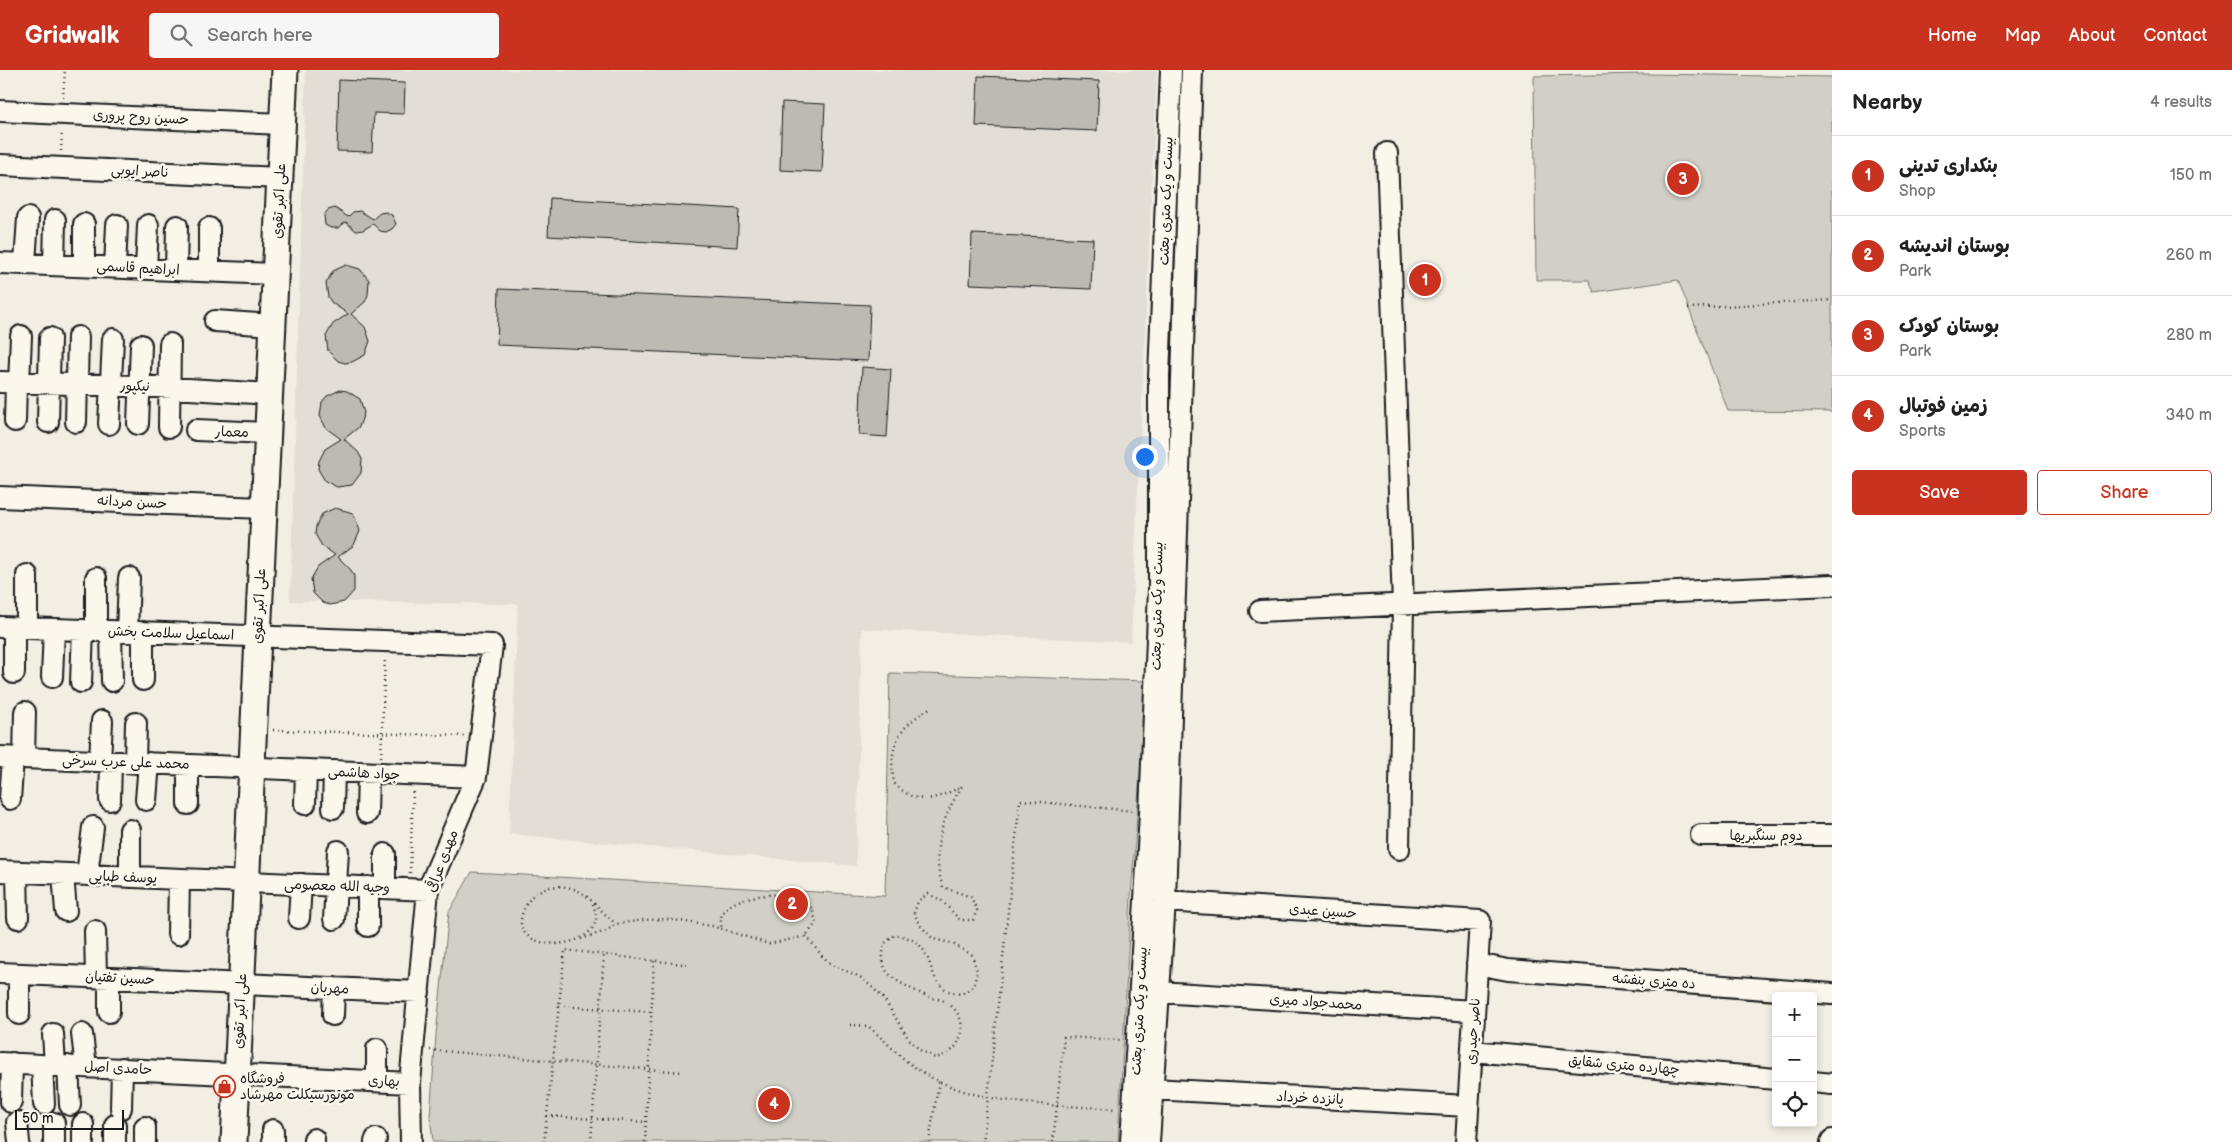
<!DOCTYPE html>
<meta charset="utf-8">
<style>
body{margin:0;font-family:"Balsamiq Sans","Playpen Sans Arabic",sans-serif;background:#f6f6f6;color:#222}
.controls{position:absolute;right:15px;bottom:15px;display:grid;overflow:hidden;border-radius:5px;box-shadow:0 2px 8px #0003}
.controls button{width:45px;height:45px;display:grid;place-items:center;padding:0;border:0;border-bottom:1px solid #e0e0e0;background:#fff;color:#222;font:25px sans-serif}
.scale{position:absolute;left:15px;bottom:12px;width:109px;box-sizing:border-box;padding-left:5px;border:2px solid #1c1c1c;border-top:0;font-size:14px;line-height:18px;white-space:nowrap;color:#1c1c1c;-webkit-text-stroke:4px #fbf7ec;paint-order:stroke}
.you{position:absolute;left:1144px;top:386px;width:18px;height:18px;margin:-12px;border:4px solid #fff;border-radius:50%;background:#1a73e8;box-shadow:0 0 0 8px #1a73e833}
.badge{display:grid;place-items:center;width:32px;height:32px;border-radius:50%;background:#c8321e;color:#fff;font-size:16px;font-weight:700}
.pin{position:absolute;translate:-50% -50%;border:2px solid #fff;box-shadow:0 1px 5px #0006}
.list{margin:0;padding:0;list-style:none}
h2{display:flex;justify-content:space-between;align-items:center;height:65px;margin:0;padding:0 20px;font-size:21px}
h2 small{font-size:16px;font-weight:400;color:#767676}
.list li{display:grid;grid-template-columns:32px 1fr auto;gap:15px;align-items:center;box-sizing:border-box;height:80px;padding:0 20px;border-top:1px solid #e0e0e0}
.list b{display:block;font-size:19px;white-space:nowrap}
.list p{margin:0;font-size:16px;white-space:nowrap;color:#767676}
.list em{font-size:16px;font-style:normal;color:#767676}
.actions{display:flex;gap:10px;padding:15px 20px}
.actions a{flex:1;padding:11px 0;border:1px solid #c8321e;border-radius:5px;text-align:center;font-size:18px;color:#c8321e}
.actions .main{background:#c8321e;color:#fff}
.icon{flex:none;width:28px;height:28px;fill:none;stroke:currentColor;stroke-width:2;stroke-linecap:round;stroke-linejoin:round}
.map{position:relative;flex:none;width:1832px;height:1072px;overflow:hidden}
header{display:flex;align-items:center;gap:30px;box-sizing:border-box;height:70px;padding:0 25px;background:#c8321e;color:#fff}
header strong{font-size:24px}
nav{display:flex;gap:28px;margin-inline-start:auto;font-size:18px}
.search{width:350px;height:45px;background:#f6f6f6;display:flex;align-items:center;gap:12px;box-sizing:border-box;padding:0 18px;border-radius:5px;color:#767676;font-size:19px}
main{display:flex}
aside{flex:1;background:#fff}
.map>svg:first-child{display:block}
</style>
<header>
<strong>Gridwalk</strong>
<div class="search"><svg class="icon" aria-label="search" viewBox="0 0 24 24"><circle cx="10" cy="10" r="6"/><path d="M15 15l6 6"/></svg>Search here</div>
<nav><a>Home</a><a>Map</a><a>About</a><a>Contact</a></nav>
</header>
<main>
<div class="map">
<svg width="1832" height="1072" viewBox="0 0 1832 1072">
<rect width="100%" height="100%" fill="#f2eee4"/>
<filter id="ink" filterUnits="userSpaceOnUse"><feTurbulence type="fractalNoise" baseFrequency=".02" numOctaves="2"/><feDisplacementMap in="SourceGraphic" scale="10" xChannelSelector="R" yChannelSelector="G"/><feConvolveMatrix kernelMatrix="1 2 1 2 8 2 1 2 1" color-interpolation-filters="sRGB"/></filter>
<g filter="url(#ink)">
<!-- built -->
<path fill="#e2ded5" d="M306,0H1157L1131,572L862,559L856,796L509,764L518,534L290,531Z"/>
<!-- green -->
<path fill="#d2cfc6" stroke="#777671" d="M1648,4L1832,7V342L1728,341L1678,210L1594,222L1589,210H1536L1534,6Z
M890,603L1147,611L1131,826L1118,1072H433L430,1046L436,965L449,842L472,802L885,826Z"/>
<!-- building -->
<path fill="#bdbab1" stroke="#1c1c1c" d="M978,6L1099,11L1097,61L976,56Z
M339,10L405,13L404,44L374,43L372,82L337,81Z
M782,32L825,34L822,102L780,100Z
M550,128L739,139L737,177L548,166Z
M335,138L348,147L353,142L360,141L373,149L380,143L386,142L392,145L396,154L392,159L386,162L380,161L373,154L363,160L356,161L346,152L338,158H331L325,155L324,145L328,140Z
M972,164L1093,169L1091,219L970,214Z
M346,195L360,199L369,210L368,225L365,232L351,244L365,257L370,271L365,285L352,292L345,293L338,291L328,281L326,266L333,254L348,244L332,233L328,227L326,213L333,201Z
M499,219L870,235L868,291L497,275Z
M862,297L891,299L887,367L859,365Z
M340,320L347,321L360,329L364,343L359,357L344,369L358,382L362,389L361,403L352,415L337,417L325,411L318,399L319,391L325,379L341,369L326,358L320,346L322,332L327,326Z
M335,438L350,442L355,447L360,461L354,475L338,487L351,500L354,506V521L344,532L330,535L323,533L313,523L311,509L318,497L335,485L322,476L315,464L316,456L322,444Z"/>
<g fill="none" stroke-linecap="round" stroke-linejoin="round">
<defs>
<path id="minor" d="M0,41L282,54
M1387,83L1403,535L1399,779
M0,95L280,108
M0,193L275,204
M25,193L28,148
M54,194L55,150
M84,196V154
M115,197L117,155
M146,199L148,155
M176,200L177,156
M209,201V158
M215,251L273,255
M0,312L140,316L269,324
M19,313L21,266
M15,351L16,313
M48,352L50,268
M76,352L78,267
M109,354L113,269
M138,354L141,275
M169,357L170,274
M196,360L267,363
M0,427L264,438
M96,508V561
M1260,541L1832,515
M0,557L492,575L476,707L428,820L410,1013L411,1072
M14,558V603
M27,558V505
M111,561L112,611
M127,562L129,508
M143,562V610
M52,607L54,559
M81,612L83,560
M0,687L476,707
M24,688L25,642
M100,691L102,651
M135,693L136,653
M188,695V734
M10,729L13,688
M110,730L111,692
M146,730L149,693
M305,734L306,700
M333,738L334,701
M367,743L368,703
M1701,765H1832
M385,784V818
M0,801L428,820
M17,802L18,848
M63,804L66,841
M87,805L93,757
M130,807V760
M368,817V856
M1165,831L1480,851L1466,1072
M299,848L301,814
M334,849L338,781
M95,861L96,907
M178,864L179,809
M1477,894L1508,900L1832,924
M0,903L419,922
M19,904V944
M109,908V942
M1158,922L1474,941
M333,945L334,918
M53,964L55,995
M82,964L86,997
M1472,981L1776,1009
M0,993L410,1013
M42,995L44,1034
M68,996L70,1035
M377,1011V979
M1813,1012L1832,1014
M1152,1019L1468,1036
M11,1032L12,993
M121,1038L122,998
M17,1052L19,1072
M54,1053V1072
M115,1055V1072
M145,1057V1072
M273,1060V1072
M314,1069V1072
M83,1072V1054
M375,1072L376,1069
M1131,1072L1150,743L1159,519V307L1171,0
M1149,1072L1165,831L1192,0
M1831,1072L1832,1070"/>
<path id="major" d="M234,1072L285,0"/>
</defs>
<!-- minor casing -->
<use href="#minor" stroke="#1c1c1c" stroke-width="24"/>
<!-- major casing -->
<use href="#major" stroke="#1c1c1c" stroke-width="29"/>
<!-- path -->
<path stroke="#1c1c1c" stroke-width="2.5" stroke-dasharray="1 4" stroke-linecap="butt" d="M63,28L65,0
M61,81L62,61
M1688,238L1832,230
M273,660L465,666
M381,687L385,588
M410,803L413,721
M593,834C594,838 597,844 596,849C592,878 531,882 522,858C519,850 523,839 528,832C539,813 568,812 585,825C595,833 605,845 616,854
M806,866L822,886L832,895L860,907L872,917L884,929L908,968L920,980L935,988C948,984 955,981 960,968C966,955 958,939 946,932C942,929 936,929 932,928C917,922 899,914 888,903C881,895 883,883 884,874L895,865C946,871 916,920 962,924L974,916L977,901L972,885L951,873L933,869L921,856L914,843L918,831L928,824L941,830L960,850H973L977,840L971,827L943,817C930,779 942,749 962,716C935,730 917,737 894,713C888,676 898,657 930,638
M581,869L606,861L616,854L644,850L667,849L712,856L769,874L806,866L816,853C815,849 814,842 811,838C797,818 733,822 722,844C720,849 721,854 722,859
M559,936L651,942
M850,955L868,956C886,971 900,988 920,1001C976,1037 1052,1034 1116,1039
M430,980L682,1002
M547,1046L646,1052
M544,1072L565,880L691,895
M591,1072L604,884
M645,1072L654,891
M929,1072L939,1011
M983,1072L1020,730L1134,741
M1053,1072L1064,967L1120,970"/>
<!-- minor -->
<use href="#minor" stroke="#fbf7ec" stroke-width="20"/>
<!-- major -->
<use href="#major" stroke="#fbf7ec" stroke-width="25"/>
</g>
</g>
<!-- icons -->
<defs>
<symbol id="shop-ring" viewBox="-11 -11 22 22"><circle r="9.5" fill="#fbf7ec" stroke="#c8321e" stroke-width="1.5"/><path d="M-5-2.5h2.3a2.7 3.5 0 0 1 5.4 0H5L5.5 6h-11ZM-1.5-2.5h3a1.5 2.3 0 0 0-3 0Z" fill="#c8321e"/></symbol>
</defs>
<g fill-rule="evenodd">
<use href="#shop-ring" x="212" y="1004" width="25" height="25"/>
</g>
<g text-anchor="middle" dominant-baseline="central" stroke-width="5" stroke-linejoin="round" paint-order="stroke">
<!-- street labels -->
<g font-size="14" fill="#1c1c1c" stroke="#fbf7ec">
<text transform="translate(141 47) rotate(3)">حسین روح پروری</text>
<text transform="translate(140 101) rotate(3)">ناصر ایوبی</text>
<text transform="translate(279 131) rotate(-87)">علی اکبر تقوی</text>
<text transform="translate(1166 131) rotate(-88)">بیست و یک متری بعثت</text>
<text transform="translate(138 198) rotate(3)">ابراهیم قاسمی</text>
<text transform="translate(135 316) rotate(2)">نیکپور</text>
<text transform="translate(232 362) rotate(2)">معمار</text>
<text transform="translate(132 432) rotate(3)">حسن مردانه</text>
<text transform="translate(259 536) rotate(-87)">علی اکبر تقوی</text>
<text transform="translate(1157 536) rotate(-89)">بیست و یک متری بعثت</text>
<text transform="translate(171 563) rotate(2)">اسماعیل سلامت بخش</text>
<text transform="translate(126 692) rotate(2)">محمد علی عرب سرخی</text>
<text transform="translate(364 703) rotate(3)">جواد هاشمی</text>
<text x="1766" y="765">دوم سنگبریها</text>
<text transform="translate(442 791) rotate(-69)">مهدی عراقی</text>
<text transform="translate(123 807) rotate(2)">یوسف طبایی</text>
<text transform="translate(337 816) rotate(2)">وجیه الله معصومی</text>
<text transform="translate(1323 841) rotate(4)">حسین عبدی</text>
<text transform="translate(120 908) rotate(3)">حسین تفتیان</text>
<text transform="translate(1654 911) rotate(4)">ده متری بنفشه</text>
<text transform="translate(330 918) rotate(3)">مهربان</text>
<text transform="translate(1316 932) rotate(4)">محمدجواد میری</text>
<text transform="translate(240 941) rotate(-87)">علی اکبر تقوی</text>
<text transform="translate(1139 941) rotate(-87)">بیست و یک متری بعثت</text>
<text transform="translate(1473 961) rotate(-86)">ناصر حیدری</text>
<text transform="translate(1624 995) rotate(5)">چهارده متری شقایق</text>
<text transform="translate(118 998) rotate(3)">حامدی اصل</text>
<text transform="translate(384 1011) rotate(3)">بهاری</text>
<text transform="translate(1310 1028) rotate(3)">پانزده خرداد</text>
</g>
<!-- poi labels -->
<g font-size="14" fill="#1c1c1c" stroke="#fbf7ec" text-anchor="start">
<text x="240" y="1008">فروشگاه<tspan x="240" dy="16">موتورسیکلت مهرشاد</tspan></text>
</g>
</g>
</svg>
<div class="controls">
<button>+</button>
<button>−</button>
<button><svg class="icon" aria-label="locate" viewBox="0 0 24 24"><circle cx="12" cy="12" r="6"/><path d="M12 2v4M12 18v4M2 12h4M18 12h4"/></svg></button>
</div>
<div class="scale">50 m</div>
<div class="you"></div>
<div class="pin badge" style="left:1425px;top:210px">1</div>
<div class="pin badge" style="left:792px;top:834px">2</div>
<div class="pin badge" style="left:1683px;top:109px">3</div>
<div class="pin badge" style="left:774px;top:1034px">4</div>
</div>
<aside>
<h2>Nearby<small>4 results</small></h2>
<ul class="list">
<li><span class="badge">1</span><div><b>بنکداری تدینی</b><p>Shop</p></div><em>150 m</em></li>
<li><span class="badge">2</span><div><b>بوستان اندیشه</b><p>Park</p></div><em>260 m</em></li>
<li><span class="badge">3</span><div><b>بوستان کودک</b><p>Park</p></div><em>280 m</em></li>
<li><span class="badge">4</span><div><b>زمین فوتبال</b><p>Sports</p></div><em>340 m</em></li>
</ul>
<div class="actions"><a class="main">Save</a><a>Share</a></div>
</aside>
</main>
